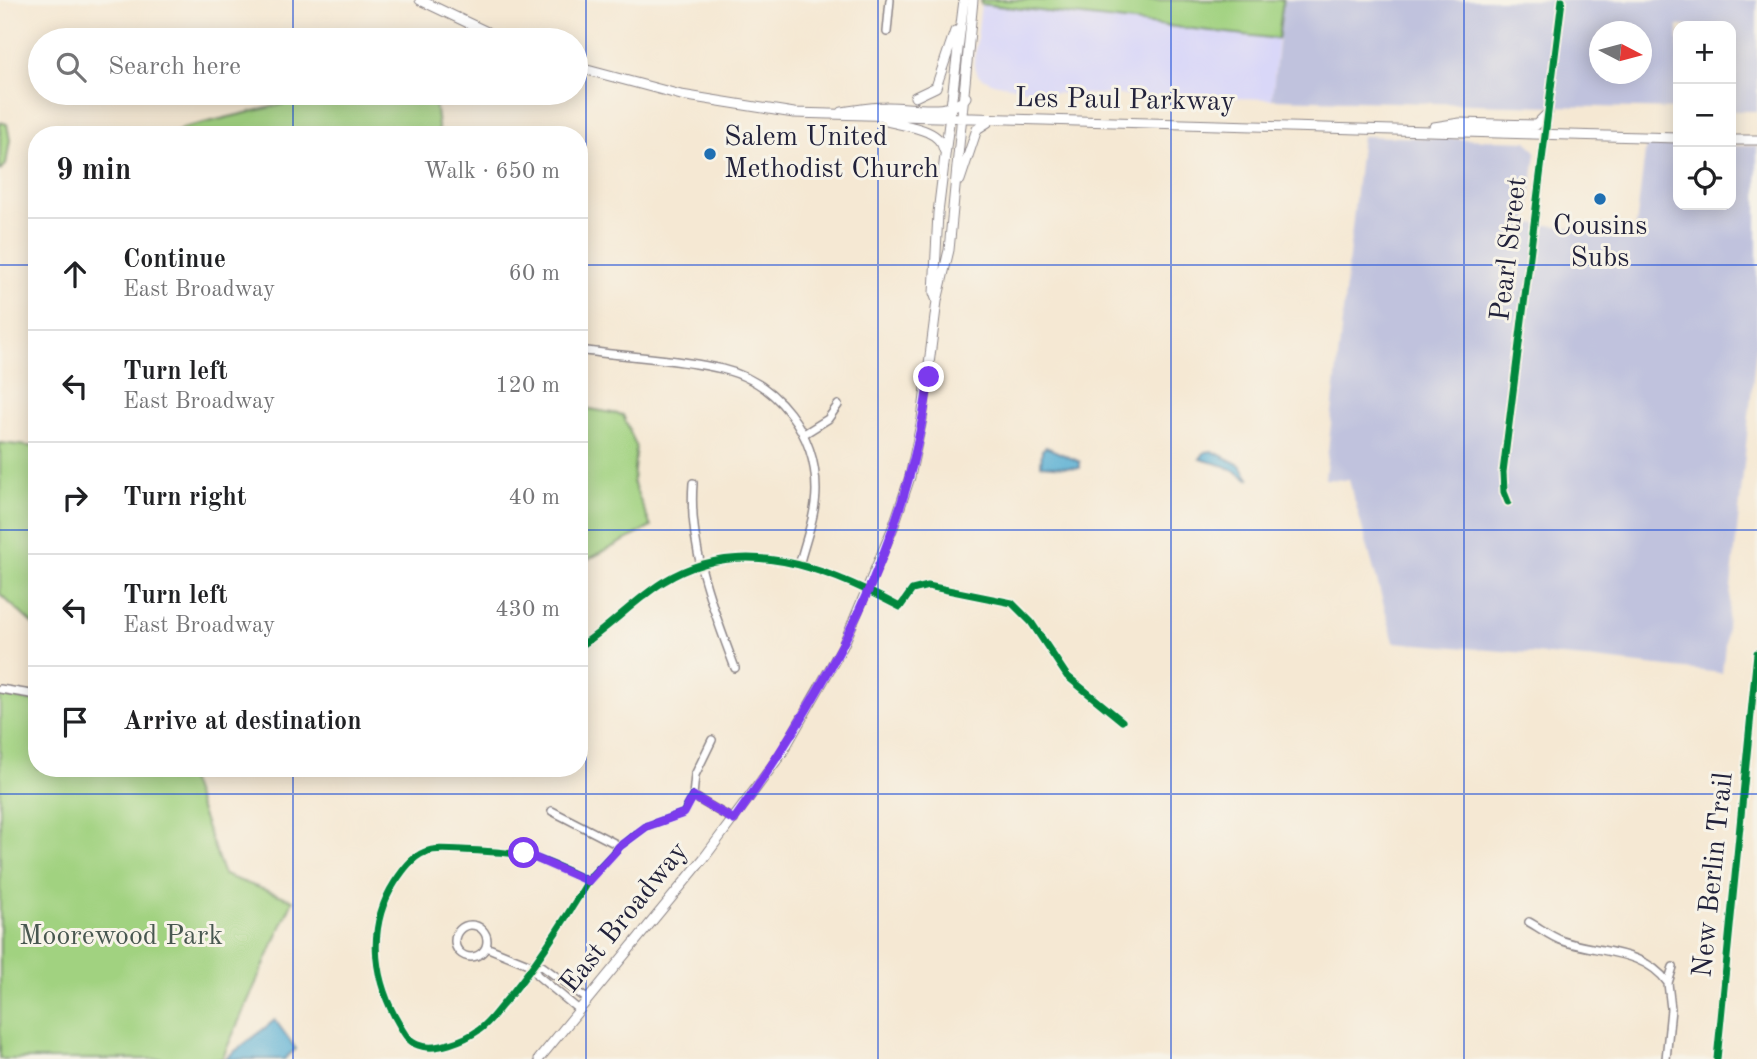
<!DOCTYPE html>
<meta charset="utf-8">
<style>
body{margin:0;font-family:"Old Standard TT",serif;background:#f2f2f2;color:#202124}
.controls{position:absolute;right:21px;top:21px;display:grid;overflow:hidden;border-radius:14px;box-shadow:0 4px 18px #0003}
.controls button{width:63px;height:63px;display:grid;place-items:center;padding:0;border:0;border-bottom:2px solid #e0e0e0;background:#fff;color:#202124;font:35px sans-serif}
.compass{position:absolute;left:1589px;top:21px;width:63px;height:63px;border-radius:50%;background:#fff;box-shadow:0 4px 18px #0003;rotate:96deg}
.stop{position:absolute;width:21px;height:21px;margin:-16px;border:5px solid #7c3aed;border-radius:50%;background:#fff}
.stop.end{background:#7c3aed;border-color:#fff;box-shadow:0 2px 7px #0008}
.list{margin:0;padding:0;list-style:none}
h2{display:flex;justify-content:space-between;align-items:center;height:91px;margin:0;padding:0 28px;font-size:30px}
h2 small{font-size:23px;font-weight:400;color:#757577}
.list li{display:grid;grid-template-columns:46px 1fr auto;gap:21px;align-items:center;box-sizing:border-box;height:112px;padding:0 28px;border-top:2px solid #e0e0e0}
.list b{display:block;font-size:26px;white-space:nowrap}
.list p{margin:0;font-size:23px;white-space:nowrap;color:#757577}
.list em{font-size:23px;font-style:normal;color:#757577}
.icon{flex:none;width:38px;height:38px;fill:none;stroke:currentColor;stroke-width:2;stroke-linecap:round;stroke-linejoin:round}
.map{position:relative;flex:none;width:1757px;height:1059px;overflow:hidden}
.search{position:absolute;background:#fff;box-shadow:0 4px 18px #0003;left:28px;top:28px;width:560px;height:77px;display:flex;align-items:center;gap:18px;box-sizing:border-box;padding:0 24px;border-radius:38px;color:#757577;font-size:26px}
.panel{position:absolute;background:#fff;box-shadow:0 4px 18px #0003;left:28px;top:126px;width:560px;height:651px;border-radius:28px}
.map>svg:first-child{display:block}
</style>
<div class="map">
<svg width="1757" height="1059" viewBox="0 0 1757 1059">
<rect width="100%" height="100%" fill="#f7f3e8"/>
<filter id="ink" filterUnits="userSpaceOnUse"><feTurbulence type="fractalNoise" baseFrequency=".0143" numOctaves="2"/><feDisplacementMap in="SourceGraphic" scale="14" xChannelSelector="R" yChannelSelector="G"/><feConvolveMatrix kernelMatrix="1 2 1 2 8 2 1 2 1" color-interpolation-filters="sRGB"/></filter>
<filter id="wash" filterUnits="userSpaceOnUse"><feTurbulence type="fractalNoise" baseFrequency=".00686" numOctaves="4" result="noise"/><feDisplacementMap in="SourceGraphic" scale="28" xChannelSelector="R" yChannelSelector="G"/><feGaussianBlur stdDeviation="1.57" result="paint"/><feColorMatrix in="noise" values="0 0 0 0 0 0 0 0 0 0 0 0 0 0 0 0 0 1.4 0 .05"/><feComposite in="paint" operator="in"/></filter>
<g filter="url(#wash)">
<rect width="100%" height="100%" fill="#f5e8d3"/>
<!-- built -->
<path fill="#d9d7f8" d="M981,4L1278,39L1272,99L1046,93L993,83L978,75L974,64Z"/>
<!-- industrial -->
<path fill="#c0c2dd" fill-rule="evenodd" d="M1283,0H1757V111H1731V26H1678V109L1272,99ZM1600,32H1642V74H1600Z
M1362,136L1527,141L1536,152L1528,223L1635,234L1646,144L1678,145V205H1731V146H1757V340L1722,673L1586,658L1394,642L1349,480L1325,479Z"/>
<!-- green -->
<path fill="#a1d280" stroke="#627a5e" stroke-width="2" d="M981,0H1283L1278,39L981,4Z
M299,93H434L439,135H173L183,128L284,104Z
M0,122L7,124L10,140L6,165L0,170Z
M579,407L623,415L636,446L633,482L651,527L579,564Z
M0,443L37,447V628L0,594Z
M0,695L37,702V768H185L224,875L293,900L222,1059H0Z"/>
<!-- water -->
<path fill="#56aed3" stroke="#3c6887" stroke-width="2" d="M1046,447L1080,462V468L1041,465L1042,450Z
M1212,451L1240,465L1250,480L1225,466L1200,459L1205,452Z
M275,1020L296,1049L284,1059H225Z"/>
</g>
<g filter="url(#ink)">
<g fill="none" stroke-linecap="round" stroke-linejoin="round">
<defs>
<path id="minor" d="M887,32L890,0
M579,350C626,357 676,358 722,369C777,382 816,433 816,490C816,514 806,539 800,562
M804,434L828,419L838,405
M693,483C688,547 713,609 735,668
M1508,502L1504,492L1503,472L1562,0
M579,647C609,628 633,601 663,582C742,533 827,568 900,607L912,590L928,586L1012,603L1031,622L1067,676L1122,721
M0,689L37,695
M712,740L695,775L693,796L734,820
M552,811L620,846
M588,881C534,853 521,853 462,850C449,850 437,847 425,852C412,857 403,870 395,882C368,924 372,973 395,1017C401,1027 406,1041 418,1045C435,1052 465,1040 479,1030C489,1023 496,1012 504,1003C537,964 565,920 591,876L620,846L647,826L683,813L693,796
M1529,922C1540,928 1551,937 1563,941C1598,953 1644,949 1668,983
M455 941a16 16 0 1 1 32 0a16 16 0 1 1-32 0Z
M486,947L533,966H542L587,999
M533,966L537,975L579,1010
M1666,1059L1671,1009L1668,983L1673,967"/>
<path id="major" d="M420,0L504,40
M576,67L681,95L794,113L1678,138
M915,97L936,87L955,31
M842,112C857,110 871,107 886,107C907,106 953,117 966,97
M886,121C904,126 940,128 944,150
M1434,127L1460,123L1536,125L1548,113
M1731,140H1757
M960,180L977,129L988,122
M937,301L934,293L938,213L964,0
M539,1059L704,858L782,753L843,646L894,525L910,477L922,419L937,301L949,250L973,0"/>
</defs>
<!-- minor casing -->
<use href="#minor" stroke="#8c8587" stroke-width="10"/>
<!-- major casing -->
<use href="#major" stroke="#8c8587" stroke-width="11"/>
<!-- minor -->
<use href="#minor" stroke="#fff" stroke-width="7"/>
<!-- major -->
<use href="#major" stroke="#fff" stroke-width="9"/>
<defs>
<path id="cycleway" d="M1508,502L1504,492L1503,472L1562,0
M579,647C609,628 633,601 663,582C742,533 827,568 900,607L912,590L928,586L1012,603L1031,622L1067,676L1122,721
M588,881C534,853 521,853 462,850C449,850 437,847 425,852C412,857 403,870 395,882C368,924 372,973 395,1017C401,1027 406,1041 418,1045C435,1052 465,1040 479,1030C489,1023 496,1012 504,1003C537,964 565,920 591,876L620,846L647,826L683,813L693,796
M1717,1059L1757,653"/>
</defs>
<!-- cycleway casing -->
<use href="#cycleway" stroke="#f7f3e8" stroke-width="11"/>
<!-- cycleway -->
<use href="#cycleway" stroke="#00873e" stroke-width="7"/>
</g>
</g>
<g fill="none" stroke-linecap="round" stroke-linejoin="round" filter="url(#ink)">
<!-- route -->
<path stroke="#7c3aed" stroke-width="9" d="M524,853L588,881L620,846L647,826L684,813L693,796L734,820C828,688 909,541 929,377"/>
</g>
<!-- grid -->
<path fill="none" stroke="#1d4ed8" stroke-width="2" stroke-opacity="0.55" d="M293,0V40M586,0V1059M878,0V1059M1171,0V1059M1464,0V1059M293,93V135M0,265H37M579,265H1757M0,530H37M579,530H1757M293,768V1059M0,794H1757"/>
<!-- markers -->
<g fill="#1f6fb2" stroke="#f7f3e8" stroke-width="2.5">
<circle cx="710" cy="154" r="7"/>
<circle cx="1600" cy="199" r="7"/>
</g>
<g text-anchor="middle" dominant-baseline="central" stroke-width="6" stroke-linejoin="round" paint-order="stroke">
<!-- street labels -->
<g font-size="28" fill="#22223b" stroke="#f7f3e8">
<text transform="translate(1125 101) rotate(1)">Les Paul Parkway</text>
<text transform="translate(1510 249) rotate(-83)">Pearl Street</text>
<text transform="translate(1714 875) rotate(-84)">New Berlin Trail</text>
<text transform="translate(625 918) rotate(-51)">East Broadway</text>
</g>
<!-- poi labels -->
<g font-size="28" fill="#22223b" stroke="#f7f3e8" text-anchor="start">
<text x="724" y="138">Salem United<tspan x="724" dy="32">Methodist Church</tspan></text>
<text x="1600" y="227" text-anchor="middle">Cousins<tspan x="1600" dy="32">Subs</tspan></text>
</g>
<!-- park labels -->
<g font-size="28" fill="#485750" stroke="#f7f3e8">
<text x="121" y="937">Moorewood Park</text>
</g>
</g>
</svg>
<div class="controls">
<button>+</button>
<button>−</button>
<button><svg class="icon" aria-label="locate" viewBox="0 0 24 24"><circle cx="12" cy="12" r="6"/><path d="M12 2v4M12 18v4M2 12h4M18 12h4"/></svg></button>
</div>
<svg class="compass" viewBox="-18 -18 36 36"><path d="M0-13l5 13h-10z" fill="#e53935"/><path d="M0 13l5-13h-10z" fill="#757577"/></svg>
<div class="stop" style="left:524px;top:853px"></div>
<div class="stop end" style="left:929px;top:377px"></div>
<div class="search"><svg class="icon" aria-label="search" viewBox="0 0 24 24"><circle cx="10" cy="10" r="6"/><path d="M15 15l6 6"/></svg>Search here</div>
<section class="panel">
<h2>9 min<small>Walk · 650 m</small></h2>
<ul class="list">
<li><svg class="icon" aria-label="ahead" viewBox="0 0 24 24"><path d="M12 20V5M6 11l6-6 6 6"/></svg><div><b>Continue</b><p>East Broadway</p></div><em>60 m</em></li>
<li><svg class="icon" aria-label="left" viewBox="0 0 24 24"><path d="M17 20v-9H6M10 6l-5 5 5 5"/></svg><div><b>Turn left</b><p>East Broadway</p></div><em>120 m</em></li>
<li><svg class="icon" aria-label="right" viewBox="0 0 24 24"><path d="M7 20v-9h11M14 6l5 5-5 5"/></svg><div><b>Turn right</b></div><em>40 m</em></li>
<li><svg class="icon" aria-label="left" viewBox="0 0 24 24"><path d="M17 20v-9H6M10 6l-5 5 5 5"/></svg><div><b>Turn left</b><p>East Broadway</p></div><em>430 m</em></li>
<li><svg class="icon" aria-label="arrive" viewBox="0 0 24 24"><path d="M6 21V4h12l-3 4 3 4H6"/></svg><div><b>Arrive at destination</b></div></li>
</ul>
</section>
</div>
